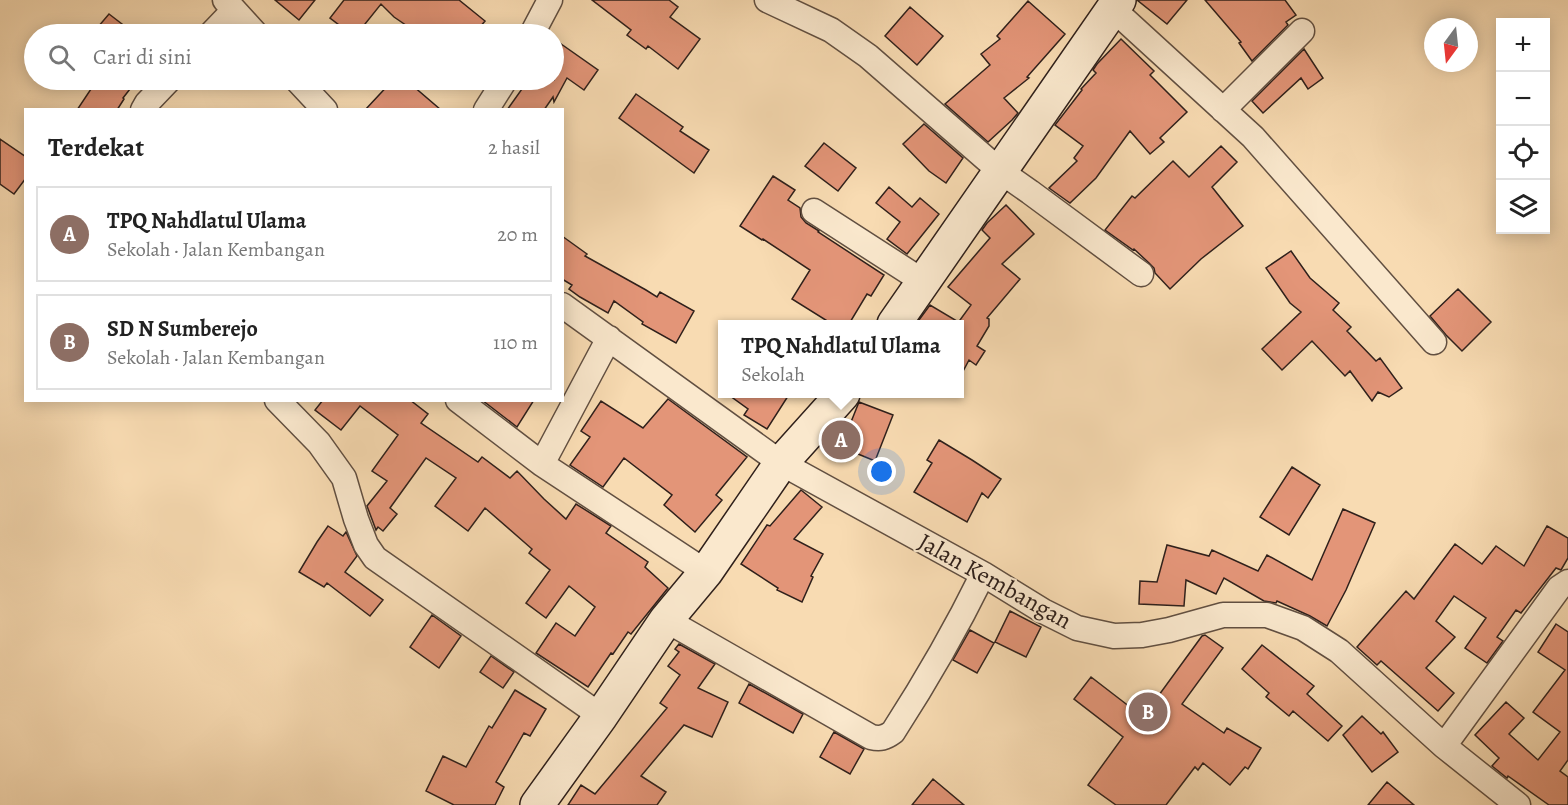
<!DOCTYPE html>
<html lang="id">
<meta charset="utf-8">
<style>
body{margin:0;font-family:Alegreya,serif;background:#f2f2f2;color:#222}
.controls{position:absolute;right:18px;top:18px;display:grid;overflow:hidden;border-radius:0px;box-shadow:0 3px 15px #0003}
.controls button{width:54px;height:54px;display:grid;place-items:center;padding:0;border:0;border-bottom:2px solid #e0e0e0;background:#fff;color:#222;font:30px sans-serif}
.compass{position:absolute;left:1424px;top:18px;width:54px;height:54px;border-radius:50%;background:#fff;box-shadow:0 3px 15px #0003;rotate:195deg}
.you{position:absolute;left:882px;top:472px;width:21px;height:21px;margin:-15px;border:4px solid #fff;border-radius:50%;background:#1a73e8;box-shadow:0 0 0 9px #1a73e833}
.badge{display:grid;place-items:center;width:39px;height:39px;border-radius:50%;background:#ea580c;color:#fff;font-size:20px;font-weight:700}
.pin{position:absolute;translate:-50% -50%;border:3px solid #fff;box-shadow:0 2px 6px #0006}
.popup{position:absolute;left:718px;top:320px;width:246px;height:78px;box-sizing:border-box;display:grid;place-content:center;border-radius:0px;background:#fff;filter:drop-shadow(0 2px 4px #0005);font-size:20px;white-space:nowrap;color:#767676}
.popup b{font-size:22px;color:#222}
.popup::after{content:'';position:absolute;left:50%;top:100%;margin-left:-12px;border:12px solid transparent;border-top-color:#fff}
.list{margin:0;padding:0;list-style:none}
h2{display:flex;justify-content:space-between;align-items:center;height:78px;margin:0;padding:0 24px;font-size:26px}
h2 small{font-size:20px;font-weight:400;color:#767676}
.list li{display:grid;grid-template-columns:39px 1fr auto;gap:18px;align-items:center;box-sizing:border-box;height:96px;margin:0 12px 12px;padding:0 12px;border:2px solid #e0e0e0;border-radius:0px}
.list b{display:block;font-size:22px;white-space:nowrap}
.list p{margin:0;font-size:20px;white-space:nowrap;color:#767676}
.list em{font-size:20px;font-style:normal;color:#767676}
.icon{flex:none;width:33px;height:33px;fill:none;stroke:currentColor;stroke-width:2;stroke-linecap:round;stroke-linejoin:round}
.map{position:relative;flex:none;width:1568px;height:805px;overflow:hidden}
.search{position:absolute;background:#fff;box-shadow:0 3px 15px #0003;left:24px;top:24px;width:540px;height:66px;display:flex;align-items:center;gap:15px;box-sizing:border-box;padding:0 21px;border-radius:33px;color:#767676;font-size:22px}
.panel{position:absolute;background:#fff;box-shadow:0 3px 15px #0003;left:24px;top:108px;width:540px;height:294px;border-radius:0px}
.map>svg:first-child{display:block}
</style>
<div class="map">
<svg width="1568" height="805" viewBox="0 0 1568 805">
<rect width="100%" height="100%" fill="#f8dbb2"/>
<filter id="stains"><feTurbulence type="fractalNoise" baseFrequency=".00333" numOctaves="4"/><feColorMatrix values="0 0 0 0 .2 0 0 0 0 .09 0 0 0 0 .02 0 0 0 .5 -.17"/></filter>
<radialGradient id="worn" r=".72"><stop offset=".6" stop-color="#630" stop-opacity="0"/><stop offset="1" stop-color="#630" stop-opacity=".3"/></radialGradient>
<!-- building -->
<path fill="#e39578" stroke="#2f201b" stroke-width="1.5" d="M275,0H315L299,20Z
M344,0H459L485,21L474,34H419L394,17L381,4L357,34H351L330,18Z
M592,0H669L678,7L670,17L700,39L678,69L648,46L646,49L627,35L631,30Z
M1137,0H1187L1167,24Z
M1205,0H1285L1296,15L1286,22L1288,25L1252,61L1239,43L1241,42Z
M1028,1L1065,34L1027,77L1029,78L1004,98L1018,113L1012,120L988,142L945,104L990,65L981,54L1000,39L997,36Z
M910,7L943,36L917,65L885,36Z
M109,14L135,34H92Z
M554,39L598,70L584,90L567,78L554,102L553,97L544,110H507L527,82L521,80H554Z
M1121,39L1154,71L1150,75L1187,112L1160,138L1164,142L1150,154L1130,131L1096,178L1070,203L1049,188L1077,161L1074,158L1083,146L1055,125L1082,90L1081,89L1096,73L1093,70L1097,64Z
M1304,49L1323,78L1308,89L1301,78L1263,113L1252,101Z
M97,80H137L123,98L124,99L117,110H77Z
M393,80H406L441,110H365Z
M636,94L683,127L680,131L709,150L694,173L619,118Z
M924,124L963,158L946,183L929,171L903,144Z
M0,139L26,157V178L14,194L0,184Z
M824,143L856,168L838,191L805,166Z
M1221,146L1237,162L1212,187L1243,226L1201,259L1170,289L1155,273L1154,268L1149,263L1134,249L1133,250L1105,230L1132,196L1135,198L1173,161L1189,177Z
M773,176L795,190L788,200L800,208L801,217L806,223L819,231L818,232L884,275L871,296L867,294L849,324H832L792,299L810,270L763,239L762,240L740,226Z
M889,187L912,207L920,198L939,214L907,254L887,239L900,222L876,203Z
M1006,205L1034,234L1002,264L1020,279L987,318L989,319V326L977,346L985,351L976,365L969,360L960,377V324H916L930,305L960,323V320L971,305L948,287L990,238L982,230L987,223Z
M562,236L587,254L585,256L646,290L657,297L660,292L694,311L676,343L642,324L643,322L614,301L608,313L580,297L569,289L572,285L562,279Z
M1291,251L1310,278L1339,303L1333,310L1351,327L1347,331L1376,361L1380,358L1402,388L1389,397L1378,392L1372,401L1350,371L1345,376L1312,341L1282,370L1262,349L1301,312L1290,303L1266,268Z
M1458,289L1491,322L1462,351L1446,335L1430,316Z
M726,393H790L767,429L744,415L748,409Z
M668,399L747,457L716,495L722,500L695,532L664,505L672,495L624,458L603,487L570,465L590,437L581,431L601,401L643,428Z
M323,400H410L428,414L421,423L478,462L482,457L510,478L517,471L544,499L566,519L576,504L611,526L606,533L648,562L645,567L668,588L631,634L628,632L613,654L611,653L588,687L536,653L556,623L575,636L595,607L569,586L546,618L526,603L550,570L529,553L532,549L485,508L468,531L435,506L456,478L426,458L390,508L397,514L383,531L378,527L376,530L367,506L387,481L372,471L398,435L360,406L341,430L315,410Z
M482,400H534L517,427Z
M859,402L893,415L875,461L841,447Z
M939,440L972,460L1001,479L988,498L982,493L967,522L914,492L932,463L927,460Z
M1292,467L1320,485L1289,535L1260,517Z
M801,490L822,507L794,539L823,554L811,576L813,577L802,602L777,590L778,588L741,564L767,525L770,526Z
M1343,509L1375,523L1346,590L1327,626L1310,616L1277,601L1276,603L1264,601L1224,578L1216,594L1186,580L1184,606L1139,604L1140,581L1157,582L1167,545L1209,556L1212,550L1258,571L1267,555L1312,580Z
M328,526L343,536L346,532L357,556L345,572L383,600L370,616L327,583L324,587L299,572L317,542Z
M1547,526L1568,538V558L1561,570L1556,568L1521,613L1516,610L1497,637L1503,641L1487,663L1465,648L1486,618L1454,596L1436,621L1455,637L1426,668L1454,693L1438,711L1381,661L1377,665L1357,647L1406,591L1414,599L1455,544L1482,564L1496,546L1524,566Z
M1010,611L1041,627L1026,657L995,642Z
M432,615L461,636L439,668L410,647Z
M1556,624L1568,632V760L1560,771L1568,777V805H1549L1508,776L1507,778L1492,766L1499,758L1475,735L1506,702L1524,718L1509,734L1538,760L1560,732L1533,712L1565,670L1538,652Z
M970,630L994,643L977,673L953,660Z
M1205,635L1223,648L1182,704L1224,733L1227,728L1261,748L1248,769L1245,767L1230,785L1203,763L1198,770L1195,767L1166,805H1116L1088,785L1123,737L1074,699L1091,677L1143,717L1202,636Z
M679,644L715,664L698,688L728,702L712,737L684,725L641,776L666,792L657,805H568L581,785L595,794L667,708L660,703L680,675L668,666L679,652L675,649Z
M1262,645L1314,686L1307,694L1342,726L1328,741L1293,711L1289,716L1266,697L1269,693L1242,669Z
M491,656L514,672L503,688L480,672Z
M749,684L803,714L793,733L739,703Z
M515,690L546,709L530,736L524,733L496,782L504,787L495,805H454L426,791L443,756L466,767L489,726L492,728Z
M1362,716L1381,734L1383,732L1398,752L1372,772L1343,735Z
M834,732L864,749L850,774L820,757Z
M933,779L964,805H912Z
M1387,782L1414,805H1368Z"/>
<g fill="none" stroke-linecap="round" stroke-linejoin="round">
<defs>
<path id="street" d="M225,0L256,34
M767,0L831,30L868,56L1000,171L1030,192L1141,274
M1113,9L1253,137L1434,342
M211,34L234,10
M532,34L550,0
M297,80L325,110
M143,110L147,103L169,80
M486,110L505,80
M1223,110L1302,31
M814,211L924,282
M562,305L781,463L983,574L1043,611L1077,628L1114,636L1142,635L1169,630L1223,615H1267L1303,628L1339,651L1444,746L1518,805
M277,400L319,443L344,478L356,519L366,545L375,558L601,716
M458,400L542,464L706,572
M542,464L609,338
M666,620L871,737C880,739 885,738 893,732C926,681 956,629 983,574
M1444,746L1559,588L1568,582"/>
<path id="secondary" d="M894,324L1119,0
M537,805L601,716L666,620L706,572L781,463L843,394"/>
</defs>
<!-- street casing -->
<use href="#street" stroke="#614f41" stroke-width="27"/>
<!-- secondary casing -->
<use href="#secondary" stroke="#2f201b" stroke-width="36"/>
<!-- street -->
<use href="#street" stroke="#fae8cd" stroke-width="24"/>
<!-- secondary -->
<use href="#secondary" stroke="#fae8cd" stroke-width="33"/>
</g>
<g text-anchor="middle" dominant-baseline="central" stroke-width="4.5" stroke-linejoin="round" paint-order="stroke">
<!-- street labels -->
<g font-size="24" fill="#2f201b" stroke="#fae8cd">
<text transform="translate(995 581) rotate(29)">Jalan Kembangan</text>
</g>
</g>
<rect width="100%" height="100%" filter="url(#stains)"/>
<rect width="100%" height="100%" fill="url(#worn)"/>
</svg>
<div class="controls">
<button>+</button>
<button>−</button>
<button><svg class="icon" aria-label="locate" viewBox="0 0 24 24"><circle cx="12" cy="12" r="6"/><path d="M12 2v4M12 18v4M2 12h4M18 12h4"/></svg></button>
<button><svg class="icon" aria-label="layers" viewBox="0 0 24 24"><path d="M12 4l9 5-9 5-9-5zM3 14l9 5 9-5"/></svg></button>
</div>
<svg class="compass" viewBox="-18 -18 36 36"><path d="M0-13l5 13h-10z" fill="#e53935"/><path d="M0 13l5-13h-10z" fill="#767676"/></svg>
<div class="you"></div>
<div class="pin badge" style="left:841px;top:440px;background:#8d6e63">A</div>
<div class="popup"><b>TPQ Nahdlatul Ulama</b>Sekolah</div>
<div class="pin badge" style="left:1148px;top:712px;background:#8d6e63">B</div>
<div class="search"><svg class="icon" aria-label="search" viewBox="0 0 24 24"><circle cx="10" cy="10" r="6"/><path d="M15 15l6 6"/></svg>Cari di sini</div>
<section class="panel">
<h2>Terdekat<small>2 hasil</small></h2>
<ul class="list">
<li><span class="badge" style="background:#8d6e63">A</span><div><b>TPQ Nahdlatul Ulama</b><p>Sekolah · Jalan Kembangan</p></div><em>20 m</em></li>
<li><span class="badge" style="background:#8d6e63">B</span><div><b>SD N Sumberejo</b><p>Sekolah · Jalan Kembangan</p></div><em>110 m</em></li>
</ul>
</section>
</div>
